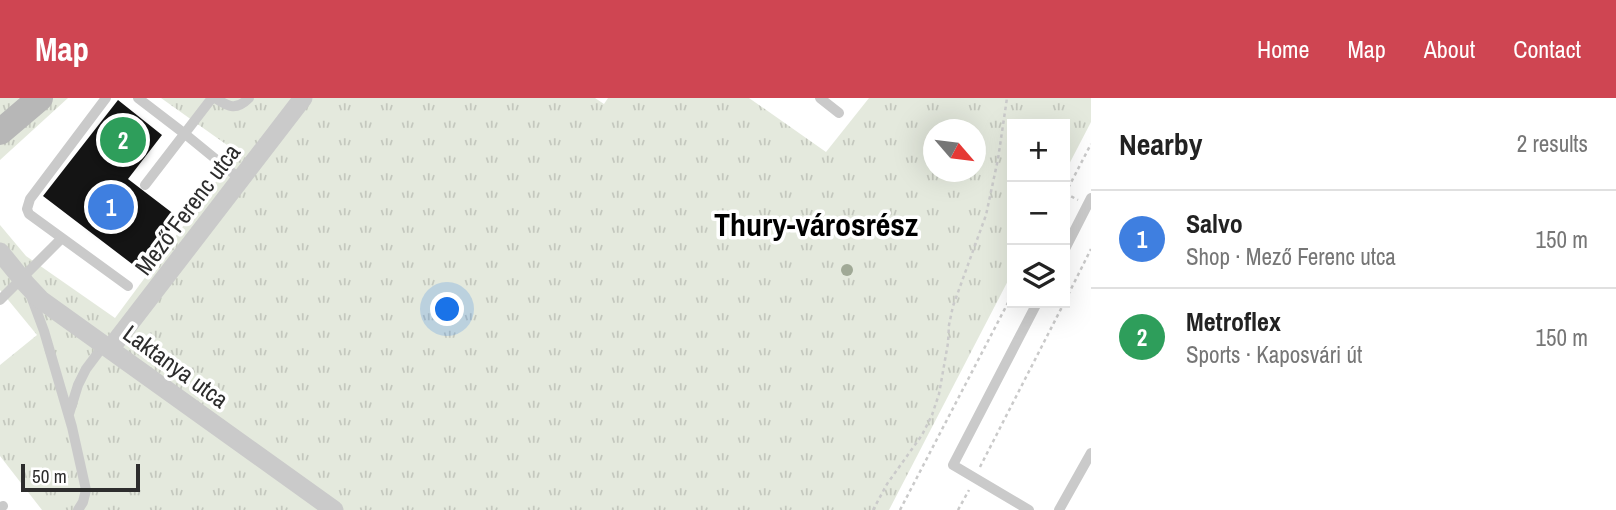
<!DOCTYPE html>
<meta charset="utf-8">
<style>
body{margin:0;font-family:"Archivo Narrow",sans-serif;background:#f6f6f6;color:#222}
.controls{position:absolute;right:21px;top:21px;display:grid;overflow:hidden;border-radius:0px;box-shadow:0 7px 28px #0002}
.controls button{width:63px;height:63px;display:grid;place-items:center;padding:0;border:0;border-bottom:2px solid #e0e0e0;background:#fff;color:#222;font:35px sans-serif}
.compass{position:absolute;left:923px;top:21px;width:63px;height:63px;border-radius:50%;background:#fff;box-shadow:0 7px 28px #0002;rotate:118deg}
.scale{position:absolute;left:21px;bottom:18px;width:119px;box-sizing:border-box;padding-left:7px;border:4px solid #2d2d2d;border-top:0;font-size:19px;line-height:24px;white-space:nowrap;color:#2d2d2d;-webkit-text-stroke:5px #fff;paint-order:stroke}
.you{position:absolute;left:448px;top:212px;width:24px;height:24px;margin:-18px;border:5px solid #fff;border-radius:50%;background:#1a73e8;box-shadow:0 0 0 10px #1a73e833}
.badge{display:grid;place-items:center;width:46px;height:46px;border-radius:50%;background:#cf4552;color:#fff;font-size:23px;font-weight:700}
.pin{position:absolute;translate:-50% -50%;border:4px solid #fff;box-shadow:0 2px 7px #0006}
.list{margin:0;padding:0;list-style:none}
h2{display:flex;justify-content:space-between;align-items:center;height:91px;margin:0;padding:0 28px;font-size:30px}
h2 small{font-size:23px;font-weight:400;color:#767676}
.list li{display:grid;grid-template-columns:46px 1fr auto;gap:21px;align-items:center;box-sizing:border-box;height:98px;padding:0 28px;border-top:2px solid #e0e0e0}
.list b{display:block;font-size:26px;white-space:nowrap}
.list p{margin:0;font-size:23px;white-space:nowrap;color:#767676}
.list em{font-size:23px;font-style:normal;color:#767676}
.icon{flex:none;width:38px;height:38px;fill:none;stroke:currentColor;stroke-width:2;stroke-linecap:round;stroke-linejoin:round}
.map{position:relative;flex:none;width:1091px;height:412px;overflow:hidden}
header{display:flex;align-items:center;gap:42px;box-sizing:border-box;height:98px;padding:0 35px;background:#cf4552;color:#fff}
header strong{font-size:33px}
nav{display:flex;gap:38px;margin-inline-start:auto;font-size:24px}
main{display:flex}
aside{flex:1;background:#fff}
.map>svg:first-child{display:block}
</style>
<header>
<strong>Map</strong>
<nav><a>Home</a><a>Map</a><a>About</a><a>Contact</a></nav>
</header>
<main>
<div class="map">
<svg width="1091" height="412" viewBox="0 0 1091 412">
<defs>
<pattern id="grass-tufts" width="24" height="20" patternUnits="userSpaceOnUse" patternTransform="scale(1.75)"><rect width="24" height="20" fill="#e4e9dd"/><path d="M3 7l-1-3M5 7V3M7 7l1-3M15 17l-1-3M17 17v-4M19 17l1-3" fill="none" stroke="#c4c8be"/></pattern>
</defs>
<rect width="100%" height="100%" fill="#fff"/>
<!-- grass -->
<path fill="url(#grass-tufts)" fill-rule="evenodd" d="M0,0H68L0,62Z
M161,0H595L604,6L608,0H749L826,54L869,0H1091V24L1065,74V26H1012V175L889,412H42L0,358V267L37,237L0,192V127L26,158L115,220L218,81L216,74L225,60L241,57ZM934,32H976V74H934Z"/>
<!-- building -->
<path fill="#141414" d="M118,2L162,37L128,81L179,120L140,172L43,98Z"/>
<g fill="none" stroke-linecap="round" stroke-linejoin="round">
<!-- path -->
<path stroke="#cacaca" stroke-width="2.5" stroke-dasharray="3.5 3.5" stroke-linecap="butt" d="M1065,95L1078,102
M1065,96L1091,46
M1065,203L1091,151
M980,369L1064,205
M873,412L887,386L922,337L932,317L939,296L948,245L949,227L953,208L986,117L998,61L1007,0
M900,412L1012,197
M958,412L969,392"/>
<!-- service -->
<path stroke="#cacaca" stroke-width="10" d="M106,0L30,101L27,111L29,116L128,188
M138,0L185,36L240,81
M215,0C229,9 236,13 249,0
M820,0L839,15
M145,87L212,0
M1065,151L1091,100
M31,198L44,233L72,329L86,392L83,404L78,412
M0,202L62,140
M69,316L78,287L86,271L104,247
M0,410L3,408
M1029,412L953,367L1037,205
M1059,412L1091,355"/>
<!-- minor -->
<path stroke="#cacaca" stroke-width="19" d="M0,154L26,186L41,202L334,412
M110,251L303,0"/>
<!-- secondary -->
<path stroke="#b7b7b7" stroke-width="26" d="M0,34L40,0"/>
</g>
<!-- trees -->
<circle fill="#a0a996" cx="847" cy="172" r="6"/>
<g text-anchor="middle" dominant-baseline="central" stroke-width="7" stroke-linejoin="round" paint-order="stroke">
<!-- street labels -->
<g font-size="24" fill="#2d2d2d" stroke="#fff">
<text transform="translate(187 111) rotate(-53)">Mező Ferenc utca</text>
<text transform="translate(176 268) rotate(36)">Laktanya utca</text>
</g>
<!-- district labels -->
<g font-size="32" font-weight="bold" fill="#000" stroke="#fff">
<text x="816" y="126">Thury-városrész</text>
</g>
</g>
</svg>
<div class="controls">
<button>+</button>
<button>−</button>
<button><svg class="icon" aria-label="layers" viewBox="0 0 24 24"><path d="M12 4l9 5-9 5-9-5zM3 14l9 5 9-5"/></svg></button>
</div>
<svg class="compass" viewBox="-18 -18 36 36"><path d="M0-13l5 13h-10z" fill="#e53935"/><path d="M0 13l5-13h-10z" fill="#767676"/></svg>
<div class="scale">50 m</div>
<div class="you"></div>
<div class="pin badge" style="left:111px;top:109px;background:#3f7fe0">1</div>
<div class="pin badge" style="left:123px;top:42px;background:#2e9e5b">2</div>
</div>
<aside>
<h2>Nearby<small>2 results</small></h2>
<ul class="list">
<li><span class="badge" style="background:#3f7fe0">1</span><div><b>Salvo</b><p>Shop · Mező Ferenc utca</p></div><em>150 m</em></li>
<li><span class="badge" style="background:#2e9e5b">2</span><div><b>Metroflex</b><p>Sports · Kaposvári út</p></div><em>150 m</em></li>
</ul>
</aside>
</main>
